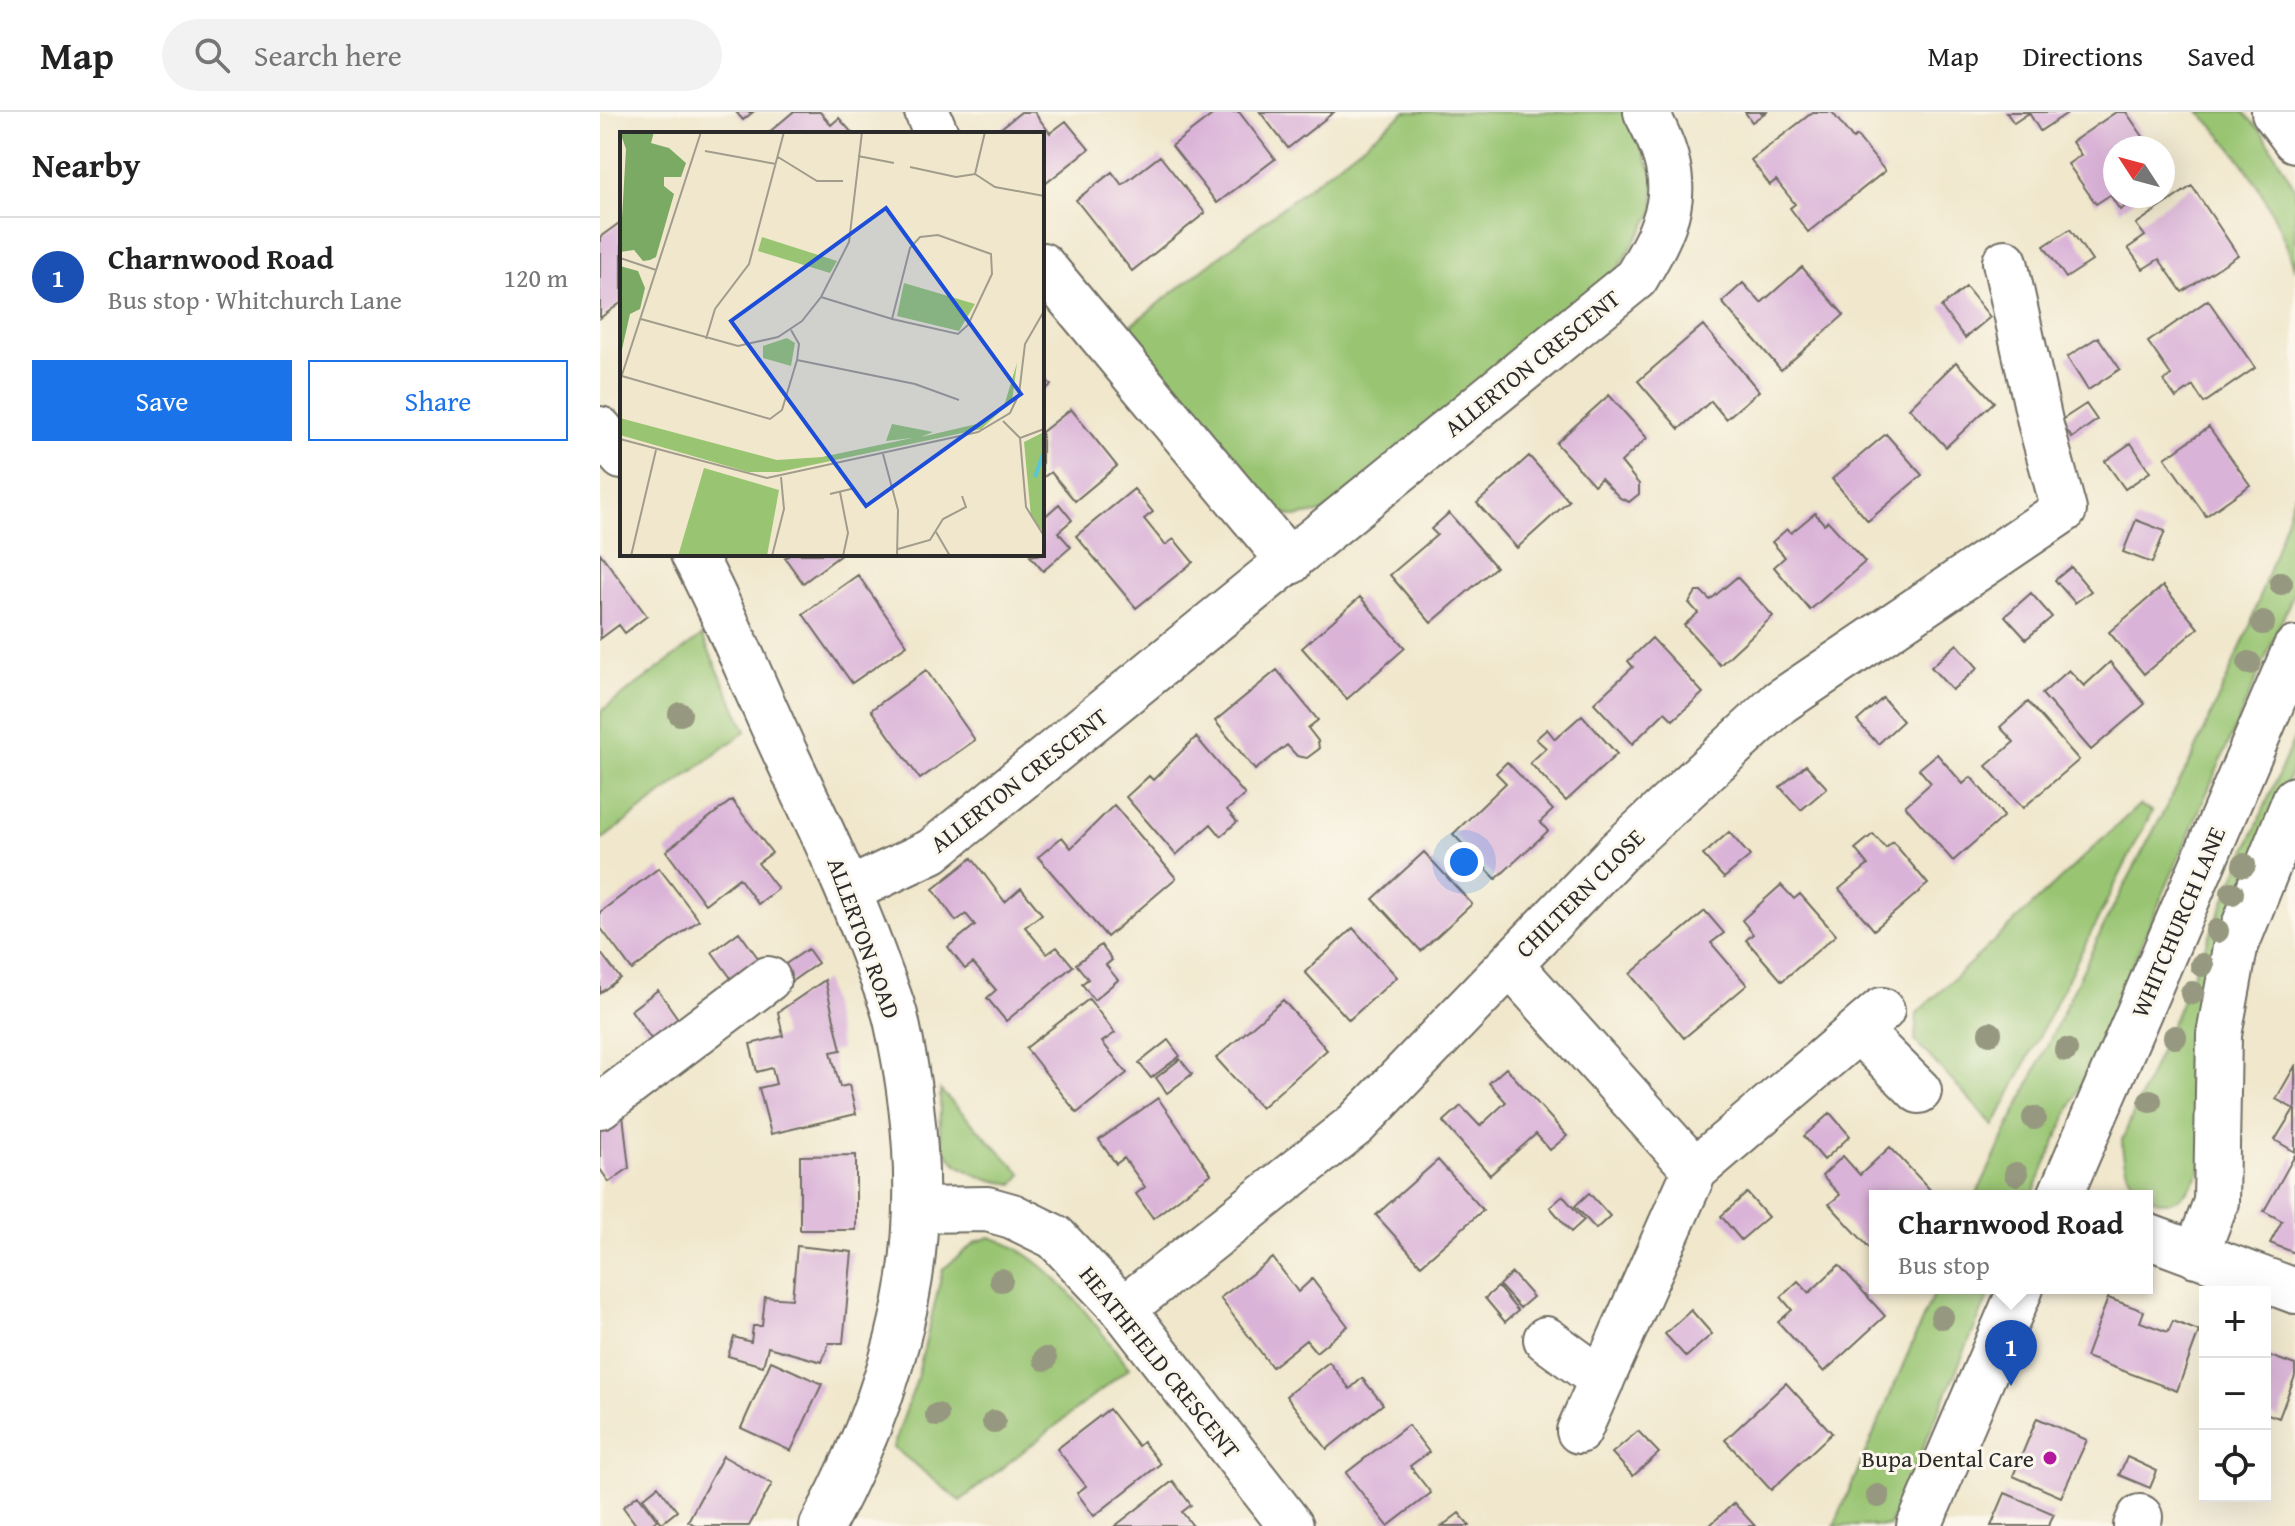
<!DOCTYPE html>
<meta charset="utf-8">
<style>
body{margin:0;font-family:"Gentium Book Plus",serif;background:#f2f2f2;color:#222}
.controls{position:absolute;right:24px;bottom:24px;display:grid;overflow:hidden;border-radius:0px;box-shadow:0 8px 32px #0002}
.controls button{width:72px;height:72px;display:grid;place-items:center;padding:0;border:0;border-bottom:2px solid #e0e0e0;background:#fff;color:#222;font:40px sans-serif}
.compass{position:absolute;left:1503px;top:24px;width:72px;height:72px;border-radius:50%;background:#fff;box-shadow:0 8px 32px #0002;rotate:306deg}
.you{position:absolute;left:864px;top:750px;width:28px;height:28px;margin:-20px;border:6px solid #fff;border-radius:50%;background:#1a73e8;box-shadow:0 0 0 12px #1a73e833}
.badge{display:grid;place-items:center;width:52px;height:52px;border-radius:50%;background:#1a73e8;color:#fff;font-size:26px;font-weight:700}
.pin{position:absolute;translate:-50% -66px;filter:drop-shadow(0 2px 4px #0008)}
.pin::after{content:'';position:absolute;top:42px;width:28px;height:24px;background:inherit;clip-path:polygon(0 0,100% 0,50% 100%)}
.popup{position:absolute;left:1269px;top:1078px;width:284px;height:104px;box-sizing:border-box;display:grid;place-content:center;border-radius:0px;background:#fff;filter:drop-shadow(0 2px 6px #0005);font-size:26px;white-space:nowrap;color:#767676}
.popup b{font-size:30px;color:#222}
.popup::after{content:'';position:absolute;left:50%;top:100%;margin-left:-16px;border:16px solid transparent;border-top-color:#fff}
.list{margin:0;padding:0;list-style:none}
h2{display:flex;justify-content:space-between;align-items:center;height:104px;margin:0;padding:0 32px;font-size:34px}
h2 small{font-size:26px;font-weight:400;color:#767676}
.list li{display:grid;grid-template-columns:52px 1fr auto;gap:24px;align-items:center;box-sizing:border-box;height:120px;padding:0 32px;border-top:2px solid #e0e0e0}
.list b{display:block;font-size:30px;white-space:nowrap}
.list p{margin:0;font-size:26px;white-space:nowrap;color:#767676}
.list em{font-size:26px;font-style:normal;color:#767676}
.actions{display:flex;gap:16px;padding:24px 32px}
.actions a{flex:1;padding:18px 0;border:2px solid #1a73e8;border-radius:0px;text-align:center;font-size:28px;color:#1a73e8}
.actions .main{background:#1a73e8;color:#fff}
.icon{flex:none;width:44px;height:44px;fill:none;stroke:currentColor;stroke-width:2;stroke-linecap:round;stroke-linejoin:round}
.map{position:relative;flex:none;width:1695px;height:1414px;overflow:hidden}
header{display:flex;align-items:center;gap:48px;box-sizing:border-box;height:112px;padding:0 40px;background:#fff;border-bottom:2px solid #e0e0e0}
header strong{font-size:38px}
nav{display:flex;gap:44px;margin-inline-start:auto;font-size:28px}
.search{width:560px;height:72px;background:#f2f2f2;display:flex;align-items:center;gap:20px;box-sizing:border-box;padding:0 28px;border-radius:44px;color:#767676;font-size:30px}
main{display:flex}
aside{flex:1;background:#fff}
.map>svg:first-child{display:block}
</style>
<header>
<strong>Map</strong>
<div class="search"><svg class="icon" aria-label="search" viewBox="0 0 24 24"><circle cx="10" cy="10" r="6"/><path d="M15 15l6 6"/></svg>Search here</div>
<nav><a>Map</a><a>Directions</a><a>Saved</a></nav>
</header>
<main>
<aside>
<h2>Nearby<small></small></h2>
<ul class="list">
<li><span class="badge" style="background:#1a4fb4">1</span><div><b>Charnwood Road</b><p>Bus stop · Whitchurch Lane</p></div><em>120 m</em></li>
</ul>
<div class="actions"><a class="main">Save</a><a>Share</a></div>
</aside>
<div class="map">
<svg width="1695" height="1414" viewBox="0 0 1695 1414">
<rect width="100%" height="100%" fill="#fbf7ec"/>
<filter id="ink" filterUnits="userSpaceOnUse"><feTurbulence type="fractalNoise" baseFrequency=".0125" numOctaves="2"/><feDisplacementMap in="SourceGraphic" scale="16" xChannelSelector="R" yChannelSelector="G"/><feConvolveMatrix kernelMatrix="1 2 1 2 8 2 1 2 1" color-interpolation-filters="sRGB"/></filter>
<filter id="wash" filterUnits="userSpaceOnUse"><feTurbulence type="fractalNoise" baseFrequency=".006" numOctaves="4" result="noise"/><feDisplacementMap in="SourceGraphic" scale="32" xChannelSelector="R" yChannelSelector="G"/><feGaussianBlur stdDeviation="1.8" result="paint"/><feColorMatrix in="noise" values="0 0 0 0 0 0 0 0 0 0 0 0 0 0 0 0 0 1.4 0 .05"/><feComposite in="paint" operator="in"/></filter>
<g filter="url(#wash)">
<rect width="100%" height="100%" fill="#f0e7cc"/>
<!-- green -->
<path fill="#99c572" stroke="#62784e" stroke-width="2" d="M805,0H1025L1054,64V100L1015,161L724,400L694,405L669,395L522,220Z
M1599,0H1643L1663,21L1695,76V158C1677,99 1644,43 1599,0Z
M1695,381V478L1432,1084H1376L1507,807L1593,644L1650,514Z
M102,524L146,619L0,729V600Z
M1695,624V651L1626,817L1602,1056C1596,1066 1590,1079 1579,1086C1572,1091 1564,1091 1556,1088C1529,1077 1523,1056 1522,1028Z
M1539,693L1552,699L1394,1014L1315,929L1317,901Z
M340,978L422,1062L414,1072C389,1069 355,1060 344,1035C337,1021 341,994 340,978Z
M390,1125C449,1142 492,1209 529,1256L360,1389L293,1335L316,1270L343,1157L376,1130Z
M1336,1176H1392L1289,1414H1234Z"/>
<g id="blocks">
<!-- building -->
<path fill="#dab3d8" d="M136,0H153L143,8Z
M193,0H220L231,13L239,6L253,22H167Z
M421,0H434L450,21L466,9L489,37L445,72L442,22H404L400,17Z
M616,0H639L675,47L617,91L572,34Z
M660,0H734L688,36Z
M1145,0H1166L1152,10Z
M1213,0H1232L1253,27L1257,24L1285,59L1208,120L1190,96L1195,92L1176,68L1170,73L1151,48Z
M1406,0H1469L1440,19L1429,1L1414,11Z
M1516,0H1526L1551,36H1515V84H1540L1520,98L1510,83L1496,92L1468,52L1481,43L1472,30Z
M560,44L605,101L532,159L476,88L512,60L522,73Z
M1592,74L1638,143L1582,180L1559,147L1543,157L1528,136L1545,124L1536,112Z
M22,109V190L0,206V125Z
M1470,117L1492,149L1466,166L1444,134Z
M1202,155L1244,203L1181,258L1122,190L1143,171L1161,191Z
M1366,175L1390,205L1365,226L1341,195Z
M1608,188L1655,256L1604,291L1593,274L1576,286L1564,269L1571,263L1548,230Z
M1103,213L1159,279L1126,307L1111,289L1079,317L1038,269Z
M1498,225L1520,257L1488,278L1467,245Z
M1356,250L1394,290L1346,335L1309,296Z
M442,262L451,273L442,280Z
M1009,283L1047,326L1021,350L1039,372V382L1029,390L1020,386L1001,366L994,373L956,331Z
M1486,292L1497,308L1472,326L1460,309Z
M471,297L517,354L475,389L451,360L442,366V320Z
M1609,315L1650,373L1606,404L1565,346Z
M1286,322L1322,363L1268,409L1232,367Z
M1531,331L1550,360L1525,377L1505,349Z
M929,344L969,389L917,436L877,391Z
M534,377L553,400L544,407L565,433L574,427L593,450L536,496L476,424Z
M459,392L472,408L458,420L471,435L443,459L430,444L442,442V407Z
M849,401L896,455L831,511L790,463L837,423L831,417Z
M1215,401L1224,412L1228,409L1265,450L1210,498L1174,455L1185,445L1172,430L1187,417L1191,421Z
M1536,408L1565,419L1552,451L1523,440Z
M0,441L47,504L25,521L19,513L0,527Z
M191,442H242L203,471L185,446Z
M1471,455L1491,479L1475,491L1455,468Z
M258,463L307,533L252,571L203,502Z
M1137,465L1173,504L1120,553L1084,513L1098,501L1089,491L1096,480H1102L1110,488Z
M1563,474L1598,516L1544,562L1509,520Z
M1431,481L1452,505L1426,527L1405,504Z
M760,485L805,536L747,587L702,536Z
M1052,526L1103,581L1073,608L1065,600L1032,632L994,591L1033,555L1028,549Z
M1357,532L1378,556L1352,578L1331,555Z
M1510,550L1545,592L1491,638L1442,582L1469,558L1484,574Z
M326,558L375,628L320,667L271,598Z
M677,558L718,608L708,616L718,629L719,637L707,646L697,644L687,633L655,658L615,609Z
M1283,586L1303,609L1278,632L1257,609Z
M1428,590L1479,648L1423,696L1386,654L1414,630L1400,615Z
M982,603L1017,642L966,689L930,651L946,636L936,627L947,617L955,627Z
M596,625L645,683L627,698L637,710L621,724L611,712L576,743L526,685L549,664L553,668Z
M1337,642L1363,672L1371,665L1404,704L1353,749L1305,694L1331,671L1319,657Z
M907,650L953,698L940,710L948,719L896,767L853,722L906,671L896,661Z
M1206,653L1227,676L1201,698L1180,675Z
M132,688L172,741L158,751L178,777L158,792L139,766L105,792L66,739Z
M514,693L576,766L507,825L438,745L462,725L471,736Z
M1129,720L1150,744L1124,766L1103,743Z
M1273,722L1286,736L1293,730L1328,772L1274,818L1239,777L1268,753L1255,737Z
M824,740L872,792L821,839L773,787Z
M372,746L405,790L421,776L442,802L425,815L447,842L457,835L473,854L406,909L387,886L396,878L373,851L365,857L348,835L375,813L366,802L356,809L333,777Z
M59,756L99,808L32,858L0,815V800Z
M1181,773L1194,787L1200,782L1236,823L1182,869L1146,828L1153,822L1142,808Z
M1105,799L1124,821L1111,831L1147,873L1084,926L1030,862Z
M753,816L797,865L749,908L705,860Z
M139,820L161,850L133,869L112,840Z
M501,833L512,848L506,853L518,868L494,888L482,872L488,867L476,852Z
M208,837L218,851L185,874L175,859Z
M0,840L20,866L0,881Z
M225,868L241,938L231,940L240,975L249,973L256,1002L171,1022L159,976L176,972L172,956L157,960L150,932L183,924L178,900Z
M58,878L79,908L52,928L31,898Z
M489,887L515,921L502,930L527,961L477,1001L426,936Z
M683,888L727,938L661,996L616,946Z
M568,928L580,944L551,966L539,951Z
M580,947L592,962L567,981L556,966Z
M1695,954V1040L1675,1028L1694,997L1676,987Z
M906,956L967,1024L950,1038L936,1022L890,1063L843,1010L861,994L880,1014L906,990L889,971Z
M558,986L611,1062L553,1106L536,1082L545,1075L524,1046L516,1052L499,1028Z
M22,994L29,1056L9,1070L0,1057V1010Z
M1230,1001L1250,1024L1224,1048L1204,1024Z
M1290,1035L1336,1084H1275V1142L1229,1092L1240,1083L1222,1064L1243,1044L1260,1063Z
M256,1043V1118H200V1044Z
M1695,1043V1141L1670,1131L1682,1109L1664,1099Z
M838,1048L883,1098L821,1153L776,1103Z
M989,1081L1010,1104L996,1117L975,1094Z
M1147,1081L1168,1105L1141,1128L1121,1104Z
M963,1084L984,1108L971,1120L950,1095Z
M197,1134L252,1140L243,1231H229L222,1250L168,1235L163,1254L128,1244L134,1225L151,1230L153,1214H162L165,1185L192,1187Z
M673,1146L698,1180L712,1167L748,1214L716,1240L706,1228L672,1255L620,1186Z
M1239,1153L1285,1204L1224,1260L1178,1210L1192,1198L1181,1185L1198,1169L1209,1181Z
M912,1161L933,1185L920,1196L899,1173Z
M898,1175L918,1199L905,1210L885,1186Z
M1508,1186L1544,1199L1540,1210L1568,1220L1573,1209L1599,1219L1577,1279L1486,1245Z
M1091,1198L1112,1222L1086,1245L1065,1222Z
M1665,1242L1695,1253V1264L1679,1306L1665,1301Z
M171,1249L222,1272L191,1339L141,1316Z
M729,1250L750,1277L762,1266L783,1292L727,1337L686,1284Z
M1186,1271L1232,1321L1171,1378L1125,1328Z
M509,1297L538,1334L543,1330L560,1352L494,1404L477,1381L486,1374L457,1337Z
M1437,1306L1487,1328L1461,1385L1413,1364Z
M808,1313L829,1340L810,1354L831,1381L788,1414L746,1361Z
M1038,1319L1059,1341L1033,1364L1012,1341Z
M123,1344L172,1372L149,1414H97L88,1409Z
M1527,1345L1557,1359L1550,1376L1519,1363Z
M573,1369L591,1393L582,1400L593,1414H515Z
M58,1374L77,1399L62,1411L43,1386Z
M1405,1381L1454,1402L1448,1414H1391Z
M38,1383L57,1408L49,1414H37L23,1395Z
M1134,1391L1155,1414H1109Z
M859,1401L870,1414H842Z"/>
</g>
</g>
<g filter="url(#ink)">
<use href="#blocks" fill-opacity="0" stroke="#706d63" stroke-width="2"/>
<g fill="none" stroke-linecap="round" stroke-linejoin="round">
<defs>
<path id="minor" d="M327,0L336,22
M1674,0L1695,28
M442,153L690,450
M0,317L22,345
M93,442C128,508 155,577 187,645C218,711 249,776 274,844C281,865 291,886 296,907C339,1098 314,1243 222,1414
M250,778L332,739L1036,166C1075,101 1084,70 1046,0
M910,852L1095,1058
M1259,919L1319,979
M0,994L168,867
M1460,1084L1695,537
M318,1098L387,1097L412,1104L455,1125L523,1197L691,1414
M1547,1124L1695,1179
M1596,1143L1616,1090L1619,923L1635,836L1695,687
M523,1197L756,1012L1017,741L1180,590L1464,398L1441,314L1405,150
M946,1227L1002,1268
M979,1319L1095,1058L1282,898
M1319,1414L1421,1176
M1536,1414L1540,1405"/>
</defs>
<!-- minor casing -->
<use href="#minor" stroke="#706d63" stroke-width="48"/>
<!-- minor -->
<use href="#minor" stroke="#fff" stroke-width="44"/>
</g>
<!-- trees -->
<g fill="#96997f">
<circle cx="1681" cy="471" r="12"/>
<circle cx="1663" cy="511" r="12"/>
<circle cx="1649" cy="551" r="12"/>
<circle cx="80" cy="602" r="12"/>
<circle cx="1644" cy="753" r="12"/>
<circle cx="1632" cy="781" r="12"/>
<circle cx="1617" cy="819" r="12"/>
<circle cx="1602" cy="853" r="12"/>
<circle cx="1592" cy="881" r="12"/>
<circle cx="1390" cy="921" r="12"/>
<circle cx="1575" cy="925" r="12"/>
<circle cx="1466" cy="938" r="12"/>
<circle cx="1550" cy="989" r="12"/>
<circle cx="1434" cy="1006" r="12"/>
<circle cx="1416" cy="1062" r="12"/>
<circle cx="401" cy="1168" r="12"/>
<circle cx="1342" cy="1205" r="12"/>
<circle cx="445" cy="1247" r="12"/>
<circle cx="337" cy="1303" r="12"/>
<circle cx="394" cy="1310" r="12"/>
<circle cx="1278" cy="1384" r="12"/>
</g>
</g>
<!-- markers -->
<circle fill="#b5179e" stroke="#fbf7ec" stroke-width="3" cx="1450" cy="1346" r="8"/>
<g text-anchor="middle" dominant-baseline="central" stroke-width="6" stroke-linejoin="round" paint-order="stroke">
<!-- street labels -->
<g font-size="24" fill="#2b2b2b" stroke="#fbf7ec">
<text transform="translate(932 251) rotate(-39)">ALLERTON CRESCENT</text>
<text transform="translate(419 668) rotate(-38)">ALLERTON CRESCENT</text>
<text transform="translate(980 781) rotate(-45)">CHILTERN CLOSE</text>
<text transform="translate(1578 810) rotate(-67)">WHITCHURCH LANE</text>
<text transform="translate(264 826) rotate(70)">ALLERTON ROAD</text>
<text transform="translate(560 1250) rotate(51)">HEATHFIELD CRESCENT</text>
</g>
<!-- poi labels -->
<g font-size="24" fill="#2b2b2b" stroke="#fbf7ec" text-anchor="end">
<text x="1434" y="1346">Bupa Dental Care</text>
</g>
</g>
<!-- overview -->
<g transform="translate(20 20)">
<rect width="424" height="424" fill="#f0e7cc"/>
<path d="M142,105L217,129L210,141L138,119ZM284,151L355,172L339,199L277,184ZM167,206L175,211L171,234L143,226V214ZM397,231L392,269L361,297L159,340H128L0,303V286L157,328L202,325L292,306L266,309L272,292L313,300L301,305L361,291L384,274ZM424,300V401L411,385L404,310ZM84,336L159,358L147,424H58Z" fill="#99c572"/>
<path d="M0,0H34L31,11L49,16L66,31L61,45H44V54L54,62L36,125L30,128L23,129L14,118L0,120L6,17ZM0,134L18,139L25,156L20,177L10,182L0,226Z" fill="#7aaa64"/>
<path fill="none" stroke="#59c6d1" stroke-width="4" d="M415,345L424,319"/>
<path fill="none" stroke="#a19c8c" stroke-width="2" d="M85,19L156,32M238,24L274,31M158,25L197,49H223M290,35L336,45L355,42L375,55L424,64M355,42L365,0M0,126L36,138M201,165L272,187L338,202L348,193L372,142L371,122L318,103L300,105L290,116L272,187M21,187L118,214L158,205L182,189L201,165L229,110L242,0M86,207L95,177L129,132L164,0M177,228L295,252L339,268M2,244L150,287L162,278L177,228L179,212L171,198M0,249L81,0M383,289L400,306L406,375L424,404M400,306L424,297M0,307L147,346L358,300L390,281L399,262L405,212L424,179M263,322L278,378L277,424M220,360L228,401L223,424M210,362L235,356M316,400L330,424M278,417L310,408L323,387L346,375L342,364M11,424L36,318M152,424L164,377L161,345"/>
<path fill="#1d4ed8" fill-opacity="0.15" stroke="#1d4ed8" stroke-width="4" d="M266,76L401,262L246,374L111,189Z"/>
<rect width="424" height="424" fill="none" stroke="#2b2b2b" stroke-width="4"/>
</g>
</svg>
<div class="controls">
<button>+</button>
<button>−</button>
<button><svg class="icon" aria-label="locate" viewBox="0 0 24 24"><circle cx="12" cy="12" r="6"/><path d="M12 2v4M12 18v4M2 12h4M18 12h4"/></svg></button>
</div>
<svg class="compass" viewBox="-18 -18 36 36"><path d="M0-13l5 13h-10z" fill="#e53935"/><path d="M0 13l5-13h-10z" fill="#767676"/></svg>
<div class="you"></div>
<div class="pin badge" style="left:1411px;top:1274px;background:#1a4fb4">1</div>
<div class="popup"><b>Charnwood Road</b>Bus stop</div>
</div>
</main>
